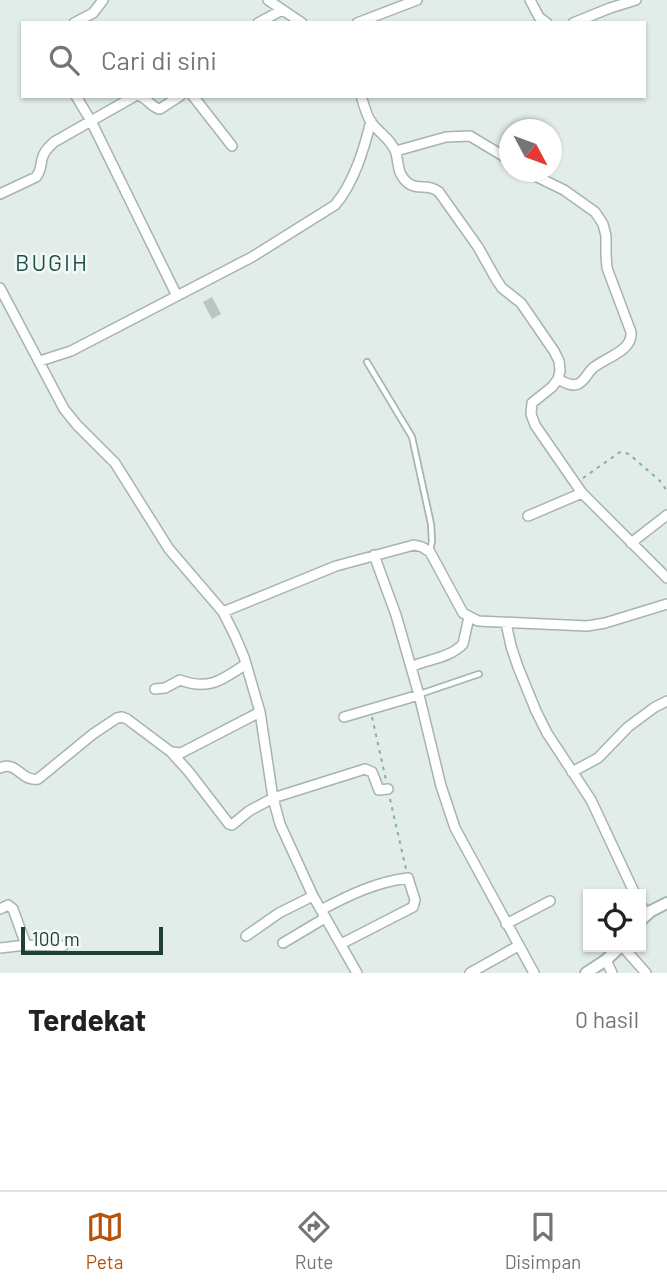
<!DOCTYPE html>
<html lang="id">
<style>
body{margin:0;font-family:Barlow,sans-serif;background:#f6f6f6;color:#202124}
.controls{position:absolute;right:21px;bottom:21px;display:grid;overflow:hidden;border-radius:0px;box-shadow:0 2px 5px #0004}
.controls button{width:63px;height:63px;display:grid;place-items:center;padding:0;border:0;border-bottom:2px solid #e0e0e0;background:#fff;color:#202124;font:35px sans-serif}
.compass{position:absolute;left:499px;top:119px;width:63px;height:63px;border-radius:50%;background:#fff;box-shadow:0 2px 5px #0004;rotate:131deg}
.scale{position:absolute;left:21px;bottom:18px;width:142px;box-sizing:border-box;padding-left:7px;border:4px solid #213e39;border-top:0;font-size:19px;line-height:24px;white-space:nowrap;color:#213e39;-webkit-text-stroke:5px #f3f9f6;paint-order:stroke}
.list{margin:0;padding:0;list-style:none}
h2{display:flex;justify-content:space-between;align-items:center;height:91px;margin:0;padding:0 28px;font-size:30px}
h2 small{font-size:23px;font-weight:400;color:#757577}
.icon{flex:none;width:38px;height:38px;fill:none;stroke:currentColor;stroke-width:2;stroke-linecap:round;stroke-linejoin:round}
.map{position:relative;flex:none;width:667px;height:973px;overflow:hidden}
.search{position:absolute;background:#fff;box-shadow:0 2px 5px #0004;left:21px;right:21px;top:21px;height:77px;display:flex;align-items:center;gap:18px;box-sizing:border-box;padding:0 24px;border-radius:0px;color:#757577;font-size:26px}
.sheet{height:217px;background:#fff}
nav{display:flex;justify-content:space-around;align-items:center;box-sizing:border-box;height:98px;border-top:2px solid #e0e0e0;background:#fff;font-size:19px;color:#757577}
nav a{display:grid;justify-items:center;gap:4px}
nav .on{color:#b45309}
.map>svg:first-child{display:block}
</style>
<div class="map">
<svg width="667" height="973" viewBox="0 0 667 973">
<rect width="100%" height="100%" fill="#e2ede9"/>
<!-- building -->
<path fill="#b7c7c2" d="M212,297L221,314L212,319L203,302Z"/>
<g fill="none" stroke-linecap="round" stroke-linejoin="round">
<defs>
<path id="service" d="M367,362L412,437L431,524L432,541L430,551
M420,694L479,674"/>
<path id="minor" d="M268,0L302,23
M530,0L539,17L547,23
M74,23L93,13L103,0
M258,23L282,10
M357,23L417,0
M573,23L610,8L636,0
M76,96L91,121L177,296
M140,96C148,99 152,108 160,109L180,96
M193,96L232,146
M361,96C364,104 366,115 371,122C379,133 392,140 396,153C399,165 397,174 408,183C418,191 428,183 439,192L478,247L496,279L502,288L521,303L554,351L559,361L560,371L558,379L552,387L532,403L531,414L535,425L582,493L667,578
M396,151L446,137L470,136L510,160
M527,172L564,190L595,212L603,224L606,236V255L607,268L631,332C633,351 606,357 593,368C588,372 585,381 578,384C571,387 564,382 558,379
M0,194L36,177C42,170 40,164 43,156C45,150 50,146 54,142L135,96
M0,288L64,409L77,425L115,463L169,549L223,612L235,636L244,657L260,712L273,798L280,824L313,896L357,973
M40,361L71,351L252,257L335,205C354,183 364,149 371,121
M528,516L582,493
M631,543L667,515
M374,555L396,615L419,695L441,786L455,828L534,973
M223,612L336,566L414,545L422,547L430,552L463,613L478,621L587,626L605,623L667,604
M506,623L511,646L518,667L536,711L547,733L591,800L635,894
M411,667C428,659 450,658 463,644L469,617
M155,689L165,688L180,680C209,691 222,680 246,664
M344,717L419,695
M171,752L189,772L229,824L232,825L249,811L273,798L365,769L372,772L379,790L388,789
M0,768C17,760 21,782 38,779L93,734L117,718L122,717L127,719L171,752L181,753L260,712
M572,772L598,758L628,727L655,707L667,701
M641,905L646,915
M0,909L8,905L13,909L26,945
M321,910C349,895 376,882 408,878L415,900L413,907L341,944
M506,924L550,901
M246,936L279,913L313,896
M283,943L325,918
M623,947L646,973
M0,948L26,945L63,946
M606,960L612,973
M470,973L518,946"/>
<path id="tertiary" d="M641,920L651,911L667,903
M586,973L606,960L620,947"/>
</defs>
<!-- service casing -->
<use href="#service" stroke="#a4b5b1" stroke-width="8"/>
<!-- minor casing -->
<use href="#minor" stroke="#a4b5b1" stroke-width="12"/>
<!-- tertiary casing -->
<use href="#tertiary" stroke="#a4b5b1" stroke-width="14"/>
<!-- path -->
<path stroke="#81b1a6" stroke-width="2" stroke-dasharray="3.5 5" stroke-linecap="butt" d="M583,478L620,452L629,454L660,481L667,491
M372,717L386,780
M390,799L406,869"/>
<!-- service -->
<use href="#service" stroke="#fff" stroke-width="4.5"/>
<!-- minor -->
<use href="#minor" stroke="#fff" stroke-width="9"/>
<!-- tertiary -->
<use href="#tertiary" stroke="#fff" stroke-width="10"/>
</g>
<g text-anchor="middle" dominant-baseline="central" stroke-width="5" stroke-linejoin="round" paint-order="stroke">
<!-- quarter labels -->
<g font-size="23" letter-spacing="2" fill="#1d5148" stroke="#f3f9f6">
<text x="52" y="262">BUGIH</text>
</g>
</g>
</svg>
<div class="controls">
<button><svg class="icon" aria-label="locate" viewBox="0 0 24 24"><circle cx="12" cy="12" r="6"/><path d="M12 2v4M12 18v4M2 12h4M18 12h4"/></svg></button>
</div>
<svg class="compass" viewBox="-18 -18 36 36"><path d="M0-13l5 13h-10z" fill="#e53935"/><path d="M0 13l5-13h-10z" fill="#757577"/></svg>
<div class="scale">100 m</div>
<div class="search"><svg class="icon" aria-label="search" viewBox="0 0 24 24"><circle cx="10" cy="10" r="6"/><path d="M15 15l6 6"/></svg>Cari di sini</div>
</div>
<section class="sheet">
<h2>Terdekat<small>0 hasil</small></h2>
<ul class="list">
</ul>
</section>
<nav>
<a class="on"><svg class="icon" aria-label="map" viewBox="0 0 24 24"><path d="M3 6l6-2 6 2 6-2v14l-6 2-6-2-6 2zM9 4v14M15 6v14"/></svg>Peta</a>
<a><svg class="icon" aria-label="directions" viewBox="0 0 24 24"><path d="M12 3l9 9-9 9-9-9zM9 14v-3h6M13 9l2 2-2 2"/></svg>Rute</a>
<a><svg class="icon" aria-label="saved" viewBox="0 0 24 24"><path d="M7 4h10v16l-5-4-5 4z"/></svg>Disimpan</a>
</nav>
